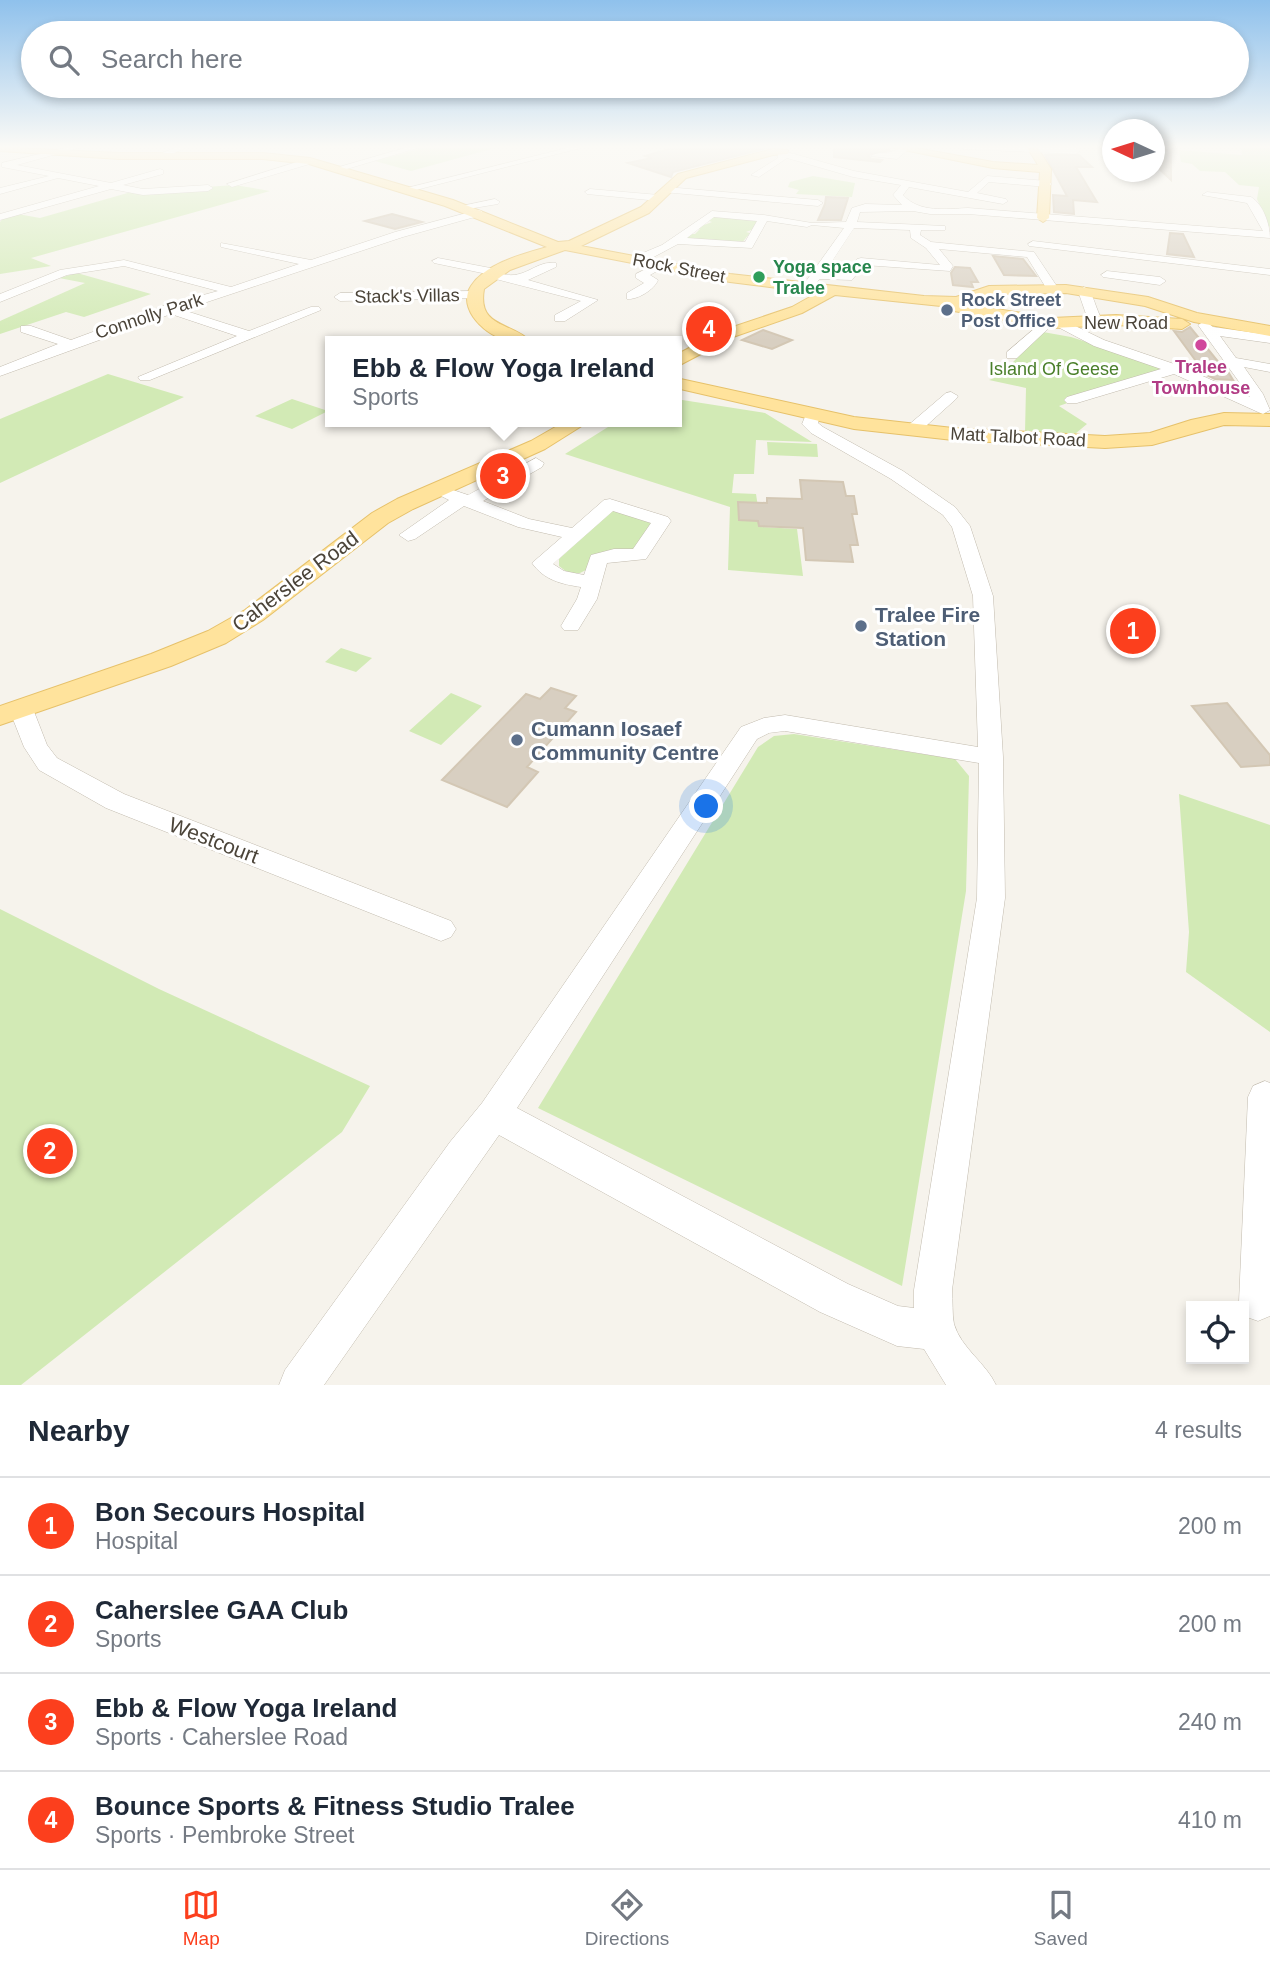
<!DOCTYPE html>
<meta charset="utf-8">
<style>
body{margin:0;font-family:Arial,sans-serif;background:#f2f2f3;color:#1f2937}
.controls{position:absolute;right:21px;bottom:21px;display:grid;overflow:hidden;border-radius:0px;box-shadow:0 4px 10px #0003}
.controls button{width:63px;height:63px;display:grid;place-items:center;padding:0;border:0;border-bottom:2px solid #e0e1e3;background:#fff;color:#1f2937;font:35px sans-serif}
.compass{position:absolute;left:1102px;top:119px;width:63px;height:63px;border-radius:50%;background:#fff;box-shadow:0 4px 10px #0003;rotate:274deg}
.you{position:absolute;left:707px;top:807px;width:24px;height:24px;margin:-18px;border:5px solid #fff;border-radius:50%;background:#1a73e8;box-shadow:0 0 0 10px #1a73e833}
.badge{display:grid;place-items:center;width:46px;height:46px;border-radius:50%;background:#fc3f1d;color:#fff;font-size:23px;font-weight:700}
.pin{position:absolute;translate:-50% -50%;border:4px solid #fff;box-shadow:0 2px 7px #0006}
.popup{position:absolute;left:325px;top:336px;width:357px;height:91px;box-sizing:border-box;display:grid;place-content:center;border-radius:0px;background:#fff;filter:drop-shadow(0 2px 5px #0005);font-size:23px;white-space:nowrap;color:#747a83}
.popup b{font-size:26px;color:#1f2937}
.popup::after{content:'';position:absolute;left:50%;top:100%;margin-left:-14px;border:14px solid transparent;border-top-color:#fff}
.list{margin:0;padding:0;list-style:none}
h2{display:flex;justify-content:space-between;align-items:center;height:91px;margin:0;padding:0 28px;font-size:30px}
h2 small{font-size:23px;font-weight:400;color:#747a83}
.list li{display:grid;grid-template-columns:46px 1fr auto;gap:21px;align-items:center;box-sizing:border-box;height:98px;padding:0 28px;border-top:2px solid #e0e1e3}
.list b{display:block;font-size:26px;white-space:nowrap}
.list p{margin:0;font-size:23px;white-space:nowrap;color:#747a83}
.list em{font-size:23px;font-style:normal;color:#747a83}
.icon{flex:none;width:38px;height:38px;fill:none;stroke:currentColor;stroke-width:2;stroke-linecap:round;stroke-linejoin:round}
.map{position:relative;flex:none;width:1270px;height:1385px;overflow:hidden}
.search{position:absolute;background:#fff;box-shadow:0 4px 10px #0003;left:21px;right:21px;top:21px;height:77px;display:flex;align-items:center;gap:18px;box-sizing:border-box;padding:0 24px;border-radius:38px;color:#747a83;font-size:26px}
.sheet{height:483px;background:#fff}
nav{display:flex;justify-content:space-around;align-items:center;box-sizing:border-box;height:98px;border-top:2px solid #e0e1e3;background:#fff;font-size:19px;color:#747a83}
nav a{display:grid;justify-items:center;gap:4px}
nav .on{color:#fc3f1d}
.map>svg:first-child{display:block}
</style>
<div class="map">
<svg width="1270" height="1385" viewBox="0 0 1270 1385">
<rect width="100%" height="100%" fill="#f6f3ec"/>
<!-- green -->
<path fill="#d2eab5" d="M426,147H499L411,171L375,161Z
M1241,147H1270V228L1257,199L1259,187L1239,185L1225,172L1200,171L1192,164L1181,162L1179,150L1242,155Z
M813,176L855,183L852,197L796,194L799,190L788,187L790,182Z
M235,185L270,191L31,258L51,266L0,274V222L4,217L12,213L40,218L131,192Z
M714,216L760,219L754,229L746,232L750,233L741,244L708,239L705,241L682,240L689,234H695L700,229L696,228L712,222L706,220Z
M77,273L151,294L84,317L66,312L0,334V321L85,283L59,278Z
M1043,332L1071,337L1167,368L1059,406L1087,424L1075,434L1025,432L1026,388L989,380L997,377L995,373L1011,371L1012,363Z
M108,374L184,397L0,483V419Z
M292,399L328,411L292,429L255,416Z
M676,399L765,413L812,442L756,440L754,474H734L732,493L756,494L761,527L797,529L803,576L728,570L730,507L565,454L616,422H676Z
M767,442L817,444L818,457L768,455Z
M611,511H623L653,524L641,548L591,558L586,570L580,573H568L559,566V559Z
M341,648L372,658L356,672L325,662Z
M451,693L482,706L441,745L409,731Z
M794,734L955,759L969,776L966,891L902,1286L538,1108L758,747L774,736Z
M1179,794L1270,825V1032L1186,972L1189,932Z
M0,909L159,989L370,1086L342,1132L21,1385H0Z"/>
<!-- building -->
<path fill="#d8cfc1" stroke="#d3c7b4" stroke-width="2" d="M676,147H771L673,172L671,177L628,163L652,158L645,156Z
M834,147H886L889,150L868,155L871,159L882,160L880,162L834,157Z
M1154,149L1171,150V180L1154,164Z
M1045,155H1079L1092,167H1076L1097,202L1073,200L1074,214L1054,212L1053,195L1067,196Z
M826,197L848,198L841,220H818L825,204Z
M392,214L422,222L395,229L365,221Z
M1170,233L1183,234L1194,257L1167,254Z
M993,256L1023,259L1036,276L1004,275Z
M955,267L970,268L978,282H971L973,287L953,285L951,273Z
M1190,327L1228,374L1227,370L1233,380L1215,379L1196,370L1201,368L1174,331L1182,332Z
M763,330L792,340L772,349L742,340Z
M800,480L843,482L846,496H854L857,514H852L858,545H850L853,562L806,560L803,528L759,526L758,521L739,520L738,502L767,503V498L802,499Z
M551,688L576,696L565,708L576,712L527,767L538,772L507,807L442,780L526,694L540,699Z
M1227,703L1270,755V765L1241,767L1192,706Z"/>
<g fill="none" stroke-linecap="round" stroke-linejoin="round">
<defs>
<path id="minor" d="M69,147H82L17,165L111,183L160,169L163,170V174L123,185L143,189L208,185L213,188L208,191L143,195L111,189L0,220V214L99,186L58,178L0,194V188L49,176L2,167V163Z
M177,147H188L162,158L155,156Z
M408,147H421L340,171L336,168Z
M571,147H585L408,192L403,189Z
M902,147L909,149L897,159L871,156C881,150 889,156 902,147Z
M960,147L1076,148L1080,151L1076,154L964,149Z
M787,152L854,171L968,192L987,176L1047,181L1052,184L1047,187L989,182L977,193L1006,199L1008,201L1003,204L909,187L903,195C919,213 946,209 968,208L1263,231L1247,203L1202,195L1207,192L1251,197C1263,204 1270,224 1270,238L968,214H930L913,211L860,212L857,222L945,226V230H921L920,235L931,242L1034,252L1058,288L1052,292L1048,291L1027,257L939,249L953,266L950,271L864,265L852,280L820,279L810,288L804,284L844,228L812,225L807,227L767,221L752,248L678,244L650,259L631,262V258L662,245L712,211L764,215L812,223L846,222L852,208L865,204L902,205L893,195L901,185L853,177L787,158L759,177L751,175L778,158V154ZM714,217L757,221L745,242L687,238ZM854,228L910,230L911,238L926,248L940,265L861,258L857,259L845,274L825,272Z
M310,158L313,163L232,187L227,184Z
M666,187L818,200L823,203L818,206L663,192L661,190Z
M590,189L659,195L664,198L659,201L587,194L585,192Z
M495,199L500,202L498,204L462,210L457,207Z
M478,210L482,211V215L403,237L183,310L249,331L311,307H319L321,310L150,380H140L138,377L237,336L171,314L0,376V367L58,344L21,332V326H31L71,340L163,306L218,291L124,266L67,275L0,302V294L60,270L124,260L231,287L299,264L221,247V243L311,260L395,232Z
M1033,241L1270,269V275L1029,246L1028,244Z
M438,258L501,270L502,274C526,280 535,260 556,263V267L528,280L598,300L565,321H555V315L581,301L488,277L487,274L434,263L432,261Z
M658,263L668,265L650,275L658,280C655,289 638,300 627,299V293L644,283L636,278V274Z
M1107,271L1160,277L1166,281L1160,285L1103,277L1101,275Z
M1084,287C1095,292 1095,311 1103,320L1102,323H1092L1087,317L1078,291Z
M474,291L480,295L478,298L340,301L334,297L340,293Z
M1047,318L1053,322L1052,325L1017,358H1007V352Z
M1061,319L1104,340L1180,366L1250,397L1198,325L1205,321L1213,327L1270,335V343L1220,336L1236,358L1270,364V372L1244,367L1263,394L1270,410L1263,414L1258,412L1174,374L1077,403H1067L1064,400L1067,397L1161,369L1094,346L1056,326V320Z
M951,392L958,396L956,399L917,434H905L903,431L905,428L946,393Z
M812,410L820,415L818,423L823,427L903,471L955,507L970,526L993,596L1003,757L1005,898L952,1290C953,1301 952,1314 954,1324C961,1348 986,1363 996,1385H946L924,1349L897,1346L820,1312L499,1135L324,1385H279L285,1370L450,1142L482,1103L741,727L764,718L785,715L978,747L973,596L952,527L943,515L891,479L811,433L802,424L807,412ZM785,731L979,763L977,898L914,1290V1308L898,1306L848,1284L517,1108L757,739L769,733Z
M536,458L544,463L542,467L483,501L529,519L572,528L604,500L610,499L668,517L671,521L646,559L607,563L597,599L578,630H564L561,626L577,599L581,587C561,584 544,580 532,563L562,537L518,527L464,506L415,539L408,541L399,535L449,500L429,490L432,486L438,485L468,495ZM613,511L651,523L633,549H614L591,555L584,575L564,571L553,564Z
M21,701L29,704L33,709L47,745L57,758L124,794L451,921L456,929L451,937L441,941L431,937L106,808L39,770L24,747L9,709L13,704Z
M1265,1081L1270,1083V1316L1258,1321L1244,1316V1306H1240L1239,1302L1248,1097L1253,1086Z"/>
<path id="major" d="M0,147L119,153H263L310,158L453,200L558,242L569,241L641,207L678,174L773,149L788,150V154L773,155L686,178L649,213L581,246L730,274L924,296L956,297L989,286L1066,285L1148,297L1197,313L1270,326V336L1194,322L1145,306L1066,293L991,294L967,304L1052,318L1116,315L1182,319L1190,324L1182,329L1116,325L1052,328L948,310L941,306L835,295L802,313L733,337L676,367V355L721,331L792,307L817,293L730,282L565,250L510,270L484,289C477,328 512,322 530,341C524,341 515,342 509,341C487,337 456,309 471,286C486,263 523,254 547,247L445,206L309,164L263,159H119L0,151Z
M889,147H910L993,162L1038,165L1027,147H1037L1051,169L1049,218L1043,222L1037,218L1040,172L993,168Z
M676,378L854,417L953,428L1105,436L1150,433L1191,420L1224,413L1270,414V426L1224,425L1152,445L1105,448L953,440L854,429L676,388Z
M564,422H588L545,449L413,509L388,523L263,620L226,643L171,666L0,725V706L151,654L208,631L245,610L372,513L397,499L531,441Z"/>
</defs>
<!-- minor casing -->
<use href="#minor" stroke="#c2bbae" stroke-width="1"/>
<!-- major casing -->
<use href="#major" stroke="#e6c16a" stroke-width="2"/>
<!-- minor -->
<use href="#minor" fill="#fff" fill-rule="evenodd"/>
<!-- major -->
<use href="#major" fill="#ffe39c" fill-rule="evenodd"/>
</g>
<!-- sky -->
<linearGradient id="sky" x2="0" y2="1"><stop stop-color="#8fc1ec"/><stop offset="0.43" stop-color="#fbfaf6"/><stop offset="1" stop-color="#fbfaf6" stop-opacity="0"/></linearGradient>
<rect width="1270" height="341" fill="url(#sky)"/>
<!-- markers -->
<circle fill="#2e9e5b" stroke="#fff" stroke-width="2.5" cx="759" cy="277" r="7"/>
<g fill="#5c6f8a" stroke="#fff" stroke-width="2.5">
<circle cx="947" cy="310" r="7"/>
<circle cx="861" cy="626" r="7"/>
<circle cx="517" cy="740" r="7"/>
</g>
<circle fill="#d1479c" stroke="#fff" stroke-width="2.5" cx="1201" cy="345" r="7"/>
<g text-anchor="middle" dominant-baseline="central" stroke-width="6" stroke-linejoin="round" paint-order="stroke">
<!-- far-leisure labels -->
<g font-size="18" font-weight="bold" fill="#27864d" stroke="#fff" text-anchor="start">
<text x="773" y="267">Yoga space<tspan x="773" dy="21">Tralee</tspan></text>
</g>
<!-- far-street labels -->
<g font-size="18" fill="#4b4439" stroke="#fff">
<text transform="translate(679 268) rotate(11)">Rock Street</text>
<text transform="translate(407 296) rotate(-1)">Stack's Villas</text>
<text transform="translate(149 316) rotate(-18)">Connolly Park</text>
<text x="1126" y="323">New Road</text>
<text transform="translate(1018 437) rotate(3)">Matt Talbot Road</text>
</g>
<!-- far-service labels -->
<g font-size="18" font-weight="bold" fill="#4e5e75" stroke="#fff" text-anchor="start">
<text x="961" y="300">Rock Street<tspan x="961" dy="21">Post Office</tspan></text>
</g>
<!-- far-hotel labels -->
<g font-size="18" font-weight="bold" fill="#b23c85" stroke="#fff">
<text x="1201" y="367">Tralee<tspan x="1201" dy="21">Townhouse</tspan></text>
</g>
<!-- far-park labels -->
<g font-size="18" fill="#4a7f2a" stroke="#fff">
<text x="1054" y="369">Island Of Geese</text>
</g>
<!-- street labels -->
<g font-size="21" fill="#4b4439" stroke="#fff">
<text transform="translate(295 581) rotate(-37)">Caherslee Road</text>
<text transform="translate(214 840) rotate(21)">Westcourt</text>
</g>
<!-- service labels -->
<g font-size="21" font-weight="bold" fill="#4e5e75" stroke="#fff" text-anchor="start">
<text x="875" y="614">Tralee Fire<tspan x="875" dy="24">Station</tspan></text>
<text x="531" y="728">Cumann Iosaef<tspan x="531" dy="24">Community Centre</tspan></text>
</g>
</g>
</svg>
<div class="controls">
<button><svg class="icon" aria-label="locate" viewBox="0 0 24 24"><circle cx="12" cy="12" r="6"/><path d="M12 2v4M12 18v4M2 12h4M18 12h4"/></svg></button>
</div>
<svg class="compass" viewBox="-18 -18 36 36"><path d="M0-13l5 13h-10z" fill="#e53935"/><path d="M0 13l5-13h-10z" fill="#747a83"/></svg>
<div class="you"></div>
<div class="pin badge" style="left:1133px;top:631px">1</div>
<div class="pin badge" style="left:50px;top:1151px">2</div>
<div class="pin badge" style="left:503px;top:476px">3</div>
<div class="popup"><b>Ebb &amp; Flow Yoga Ireland</b>Sports</div>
<div class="pin badge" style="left:709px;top:329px">4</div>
<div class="search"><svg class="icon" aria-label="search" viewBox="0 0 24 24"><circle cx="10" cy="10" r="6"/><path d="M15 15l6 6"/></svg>Search here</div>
</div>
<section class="sheet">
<h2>Nearby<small>4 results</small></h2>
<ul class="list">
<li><span class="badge">1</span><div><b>Bon Secours Hospital</b><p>Hospital</p></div><em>200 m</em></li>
<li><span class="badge">2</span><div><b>Caherslee GAA Club</b><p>Sports</p></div><em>200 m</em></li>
<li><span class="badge">3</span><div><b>Ebb &amp; Flow Yoga Ireland</b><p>Sports · Caherslee Road</p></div><em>240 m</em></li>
<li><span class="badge">4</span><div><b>Bounce Sports &amp; Fitness Studio Tralee</b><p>Sports · Pembroke Street</p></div><em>410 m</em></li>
</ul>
</section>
<nav>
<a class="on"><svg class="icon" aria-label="map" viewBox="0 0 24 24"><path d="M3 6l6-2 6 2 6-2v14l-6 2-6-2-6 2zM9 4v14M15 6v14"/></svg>Map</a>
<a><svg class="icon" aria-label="directions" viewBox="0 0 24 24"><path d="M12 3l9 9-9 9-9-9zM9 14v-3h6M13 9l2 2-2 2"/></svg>Directions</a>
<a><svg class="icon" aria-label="saved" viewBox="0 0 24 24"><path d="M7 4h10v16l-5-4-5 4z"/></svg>Saved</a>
</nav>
